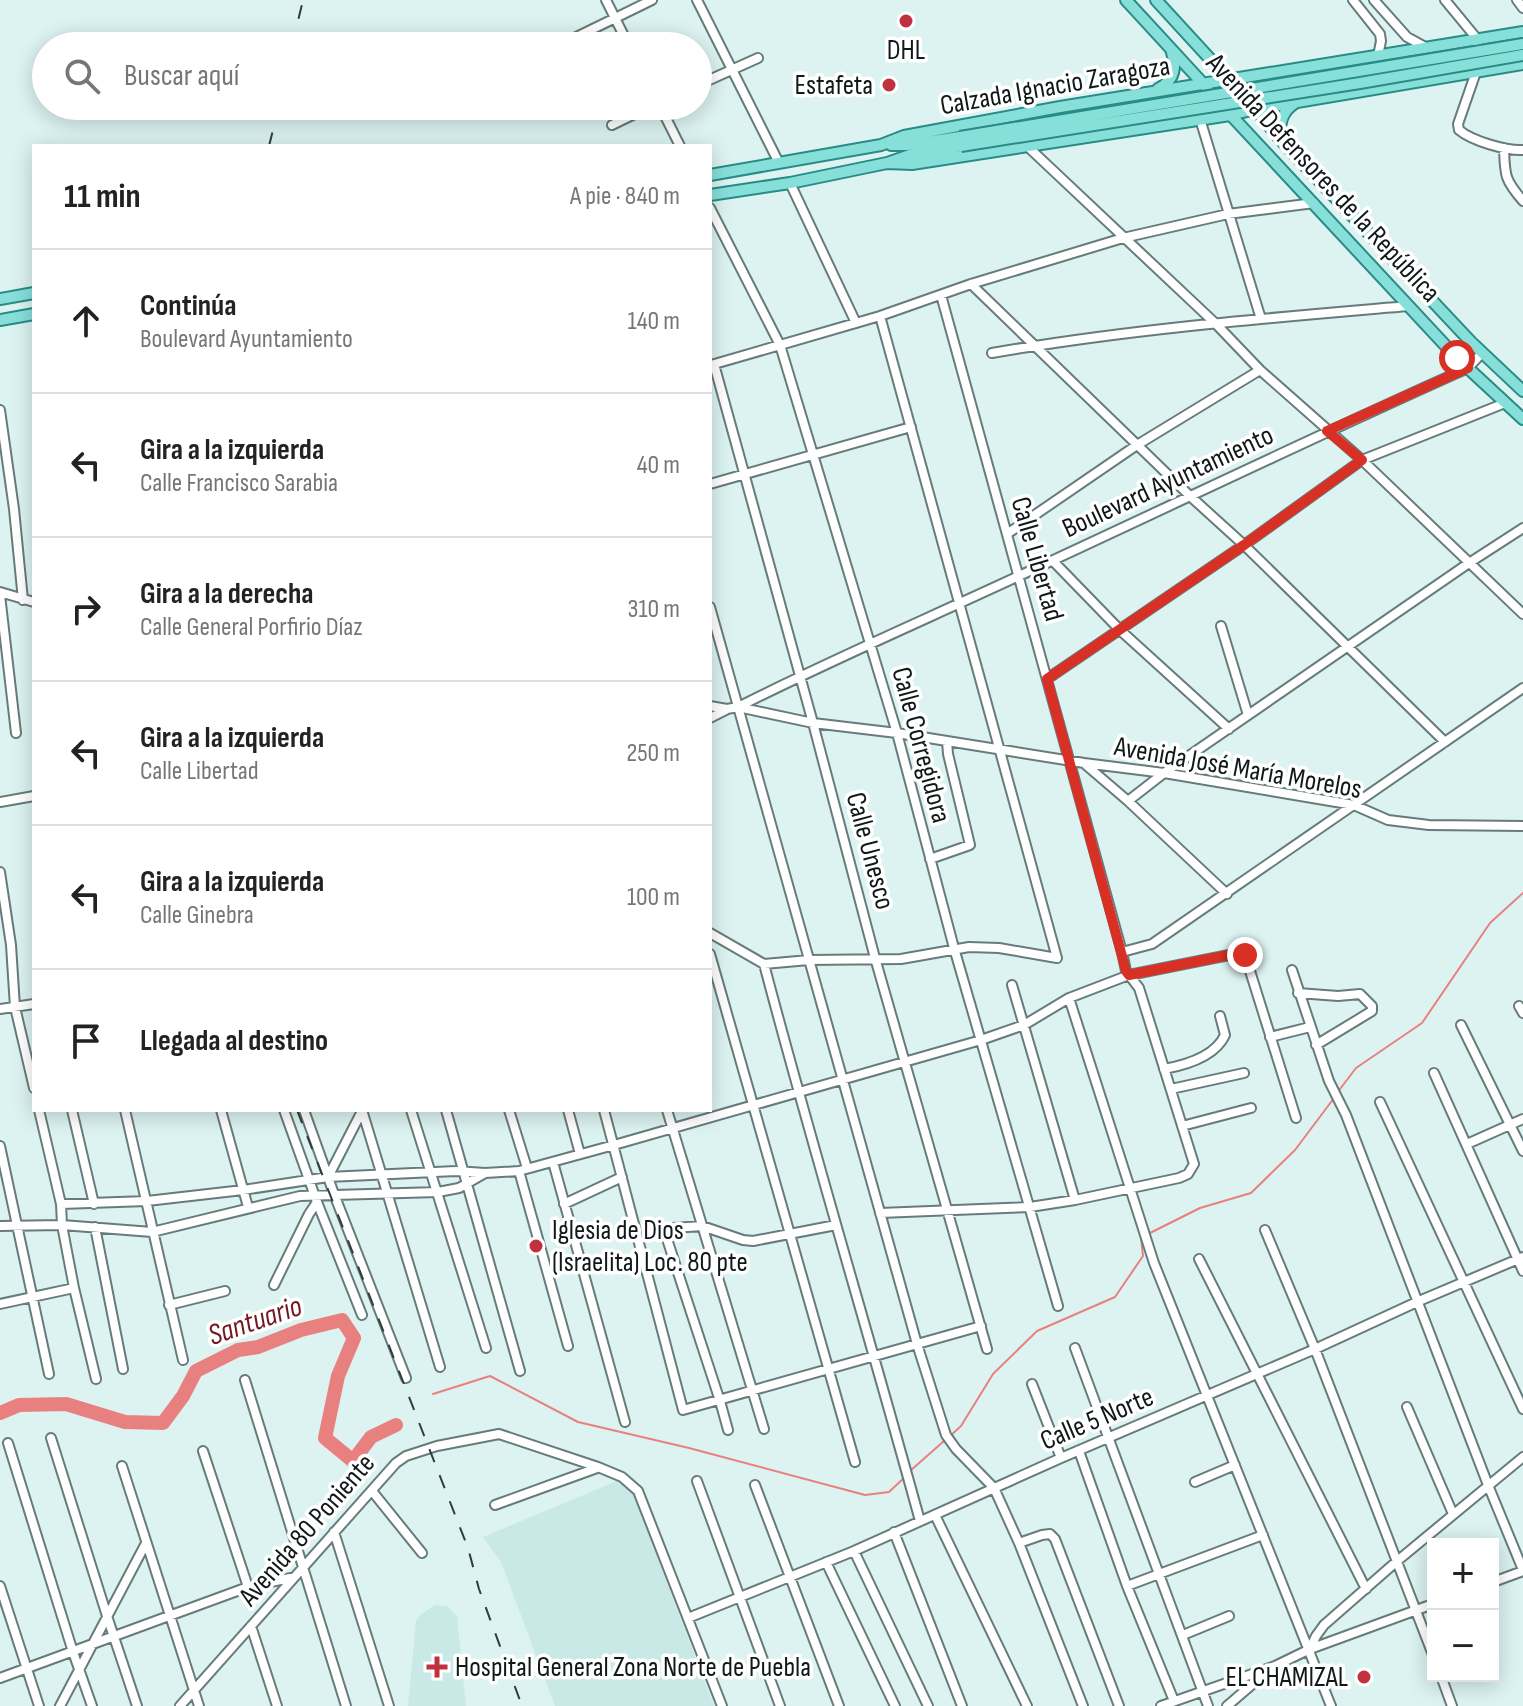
<!DOCTYPE html>
<html lang="es">
<meta charset="utf-8">
<style>
body{margin:0;font-family:"Sofia Sans Condensed",sans-serif;background:#f6f6f6;color:#222}
.controls{position:absolute;right:24px;bottom:24px;display:grid;overflow:hidden;border-radius:0px;box-shadow:0 4px 20px #0003}
.controls button{width:72px;height:72px;display:grid;place-items:center;padding:0;border:0;border-bottom:2px solid #e0e0e0;background:#fff;color:#222;font:40px sans-serif}
.stop{position:absolute;width:24px;height:24px;margin:-18px;border:6px solid #d93025;border-radius:50%;background:#fff}
.stop.end{background:#d93025;border-color:#fff;box-shadow:0 2px 8px #0008}
.list{margin:0;padding:0;list-style:none}
h2{display:flex;justify-content:space-between;align-items:center;height:104px;margin:0;padding:0 32px;font-size:34px}
h2 small{font-size:26px;font-weight:400;color:#767676}
.list li{display:grid;grid-template-columns:52px 1fr auto;gap:24px;align-items:center;box-sizing:border-box;height:144px;padding:0 32px;border-top:2px solid #e0e0e0}
.list b{display:block;font-size:30px;white-space:nowrap}
.list p{margin:0;font-size:26px;white-space:nowrap;color:#767676}
.list em{font-size:26px;font-style:normal;color:#767676}
.icon{flex:none;width:44px;height:44px;fill:none;stroke:currentColor;stroke-width:2;stroke-linecap:round;stroke-linejoin:round}
.map{position:relative;flex:none;width:1523px;height:1706px;overflow:hidden}
.search{position:absolute;background:#fff;box-shadow:0 4px 20px #0003;left:32px;top:32px;width:680px;height:88px;display:flex;align-items:center;gap:20px;box-sizing:border-box;padding:0 28px;border-radius:44px;color:#767676;font-size:30px}
.panel{position:absolute;background:#fff;box-shadow:0 4px 20px #0003;left:32px;top:144px;width:680px;height:968px;border-radius:0px}
.map>svg:first-child{display:block}
</style>
<div class="map">
<svg width="1523" height="1706" viewBox="0 0 1523 1706">
<rect width="100%" height="100%" fill="#dcf3f1"/>
<!-- built -->
<path fill="#c9e9e6" d="M617,1481L633,1494L714,1706H555L501,1562L483,1537Z
M435,1605L447,1606L457,1616L466,1706H408L416,1621L421,1614Z"/>
<g fill="none" stroke-linecap="round" stroke-linejoin="round">
<!-- stream -->
<path stroke="#e98080" stroke-width="2" d="M1337,1093L1356,1068L1422,1023L1490,923L1523,893
M1148,1234L1200,1208L1251,1193L1295,1150L1334,1098
M433,1394L490,1376L578,1422L689,1448L865,1495L889,1492L906,1476
M949,1437L961,1426L993,1374L1037,1331L1115,1297L1143,1256L1141,1238L1143,1237
M910,1471L944,1441"/>
<!-- river -->
<path stroke="#e98080" stroke-width="14" d="M0,1413L19,1405L66,1404L125,1422L163,1423L183,1396L196,1371L238,1350L258,1347L301,1330L342,1320L354,1338L338,1376L325,1438L353,1461L371,1437L396,1425"/>
<defs>
<path id="minor" d="M606,0L629,46
M697,0L779,163
M1353,0L1380,34L1381,41L1378,56
M1374,0L1407,37L1427,48
M1445,0L1478,40L1476,72L1458,124L1459,130C1472,141 1507,151 1523,150
M1517,0L1523,8
M558,46L652,0
M698,85L758,58
M660,106L680,146
M1200,119L1261,319
M612,125L651,106
M1026,145L1216,324L1260,370L1362,460L1523,614
M1504,148C1505,175 1504,179 1523,201
M790,183L856,323
M710,208L780,345L897,733L954,948L1058,1306
M971,284L1190,496L1244,545L1445,742
M992,353C1129,329 1269,318 1408,306
M714,364L813,723L875,958L987,1349
M711,365L880,316L971,284L1123,238L1228,214L1314,203
M0,410L14,509L23,600
M710,484L911,427
M1007,534L1137,445L1260,370
M1053,561L1120,630L1229,729
M0,592L34,602
M0,595L16,733
M710,607L917,1344L946,1435L956,1449L994,1488L1019,1543L1083,1706
M1221,626L1248,715
M1047,679L1244,545L1362,460L1505,403
M710,706L727,709L738,707L813,723L897,733L1084,763L1164,773L1354,805L1388,820L1429,825L1523,826
M738,707C835,658 936,615 1034,569C1179,502 1322,433 1468,368L1482,353
M710,718L726,710
M1086,765L1128,801L1227,894
M1128,801L1164,773L1469,563L1523,528
M0,802L34,796
M930,859L970,845L948,754L947,741
M0,872L11,945L15,1007L34,1088
M710,933L764,964L809,960L901,959L969,947L999,948L1057,958L880,316
M1122,952L1152,944L1523,688
M710,954L855,1462
M764,964C813,1150 869,1335 920,1521
M1292,970L1329,1081L1346,1115L1488,1485L1523,1570
M1012,985L1075,1200
M1298,993L1338,996L1360,994L1372,1006V1011L1316,1045
M1069,998L1154,1263L1331,1706
M1519,1006L1523,1013
M0,1009L34,1004
M1461,1025L1523,1151
M1270,1037L1310,1027
M1164,1069C1186,1065 1215,1057 1225,1035L1220,1016
M1434,1073L1523,1271
M1171,1089L1244,1073
M1380,1102L1523,1409
M39,1110L61,1204L62,1225L74,1288L96,1379
M72,1110L94,1204
M125,1110L183,1360
M221,1110L248,1207
M284,1110L317,1202L362,1315
M304,1110L334,1194L406,1378
M362,1110L440,1367
M411,1110L486,1348
M446,1110L520,1371
M509,1110L527,1168
M568,1110L580,1154
M604,1110L683,1410L981,1326
M667,1110L764,1429
M1182,1126L1251,1108
M1467,1144L1523,1119
M0,1146L49,1374
M553,1162L625,1422
M519,1171L568,1346
M328,1177L362,1111
M61,1204L147,1201L243,1190L328,1177L456,1171L485,1173L519,1171L614,1145L981,1040L1024,1025L1069,998L1129,975L1239,953L1245,955L1296,1118
M564,1204L622,1177
M880,1213L1030,1207L1075,1200L1179,1178L1188,1174L1194,1164L1139,988L1126,971L1122,952L941,295
M0,1226L62,1225L152,1232L300,1196L438,1192L459,1188L485,1173
M95,1227L123,1369
M1265,1230L1315,1349L1433,1655
M1199,1259L1366,1589
M274,1285L309,1214L317,1202
M0,1304L74,1288
M169,1305L225,1291
M1075,1348L1208,1706
M245,1380L346,1706
M1032,1384L1061,1458
M1407,1407L1453,1514
M728,1430L720,1401L667,1239L673,1228L702,1226L743,1240L753,1241L836,1225
M51,1438L107,1616L137,1706
M8,1443L73,1652L92,1706
M203,1451L248,1587
M1079,1451L1127,1586L1174,1701
M122,1466L199,1706
M697,1481L780,1706
M1195,1482L1235,1465
M755,1485L839,1706
M372,1491L422,1553
M495,1505L597,1468
M935,1515L1027,1706
M334,1532L389,1706
M894,1532L962,1706
M1019,1543L1042,1535L1050,1534L1055,1539L1119,1706
M854,1551L928,1706
M826,1562L895,1706
M1493,1582L1523,1571
M0,1586L39,1706
M1127,1586L1263,1535
M688,1618L854,1551L1061,1458L1315,1349L1419,1301L1523,1257
M251,1626L277,1706
M1183,1635L1229,1616
M1310,1649L1316,1636L1324,1625L1396,1562L1523,1457
M1441,1676L1452,1706
M0,1678L248,1587L290,1578
M60,1706L146,1543
M180,1706L396,1463L406,1456L437,1446L499,1434L598,1467L622,1477L638,1491L722,1706
M1161,1706L1275,1666L1310,1649L1433,1604
M1227,1706L1269,1670"/>
<path id="major" d="M1126,0L1207,88
M1156,0L1233,84
M1158,89C1175,80 1177,66 1171,49
M1252,105L1280,139L1471,342L1523,391
M1228,112L1457,358L1523,419
M1280,137C1279,123 1282,111 1295,103
M891,145H907L960,137
M887,163L912,164L1230,115L1256,109L1523,64
M710,175L881,145L904,136L1060,107L1523,32
M710,195L790,183L887,163L910,155L961,146
M0,299L34,293
M0,320L34,314"/>
</defs>
<!-- minor casing -->
<use href="#minor" stroke="#677c7a" stroke-width="12"/>
<!-- major casing -->
<use href="#major" stroke="#298b86" stroke-width="14"/>
<!-- minor -->
<use href="#minor" stroke="#fff" stroke-width="8"/>
<!-- major -->
<use href="#major" stroke="#87dfda" stroke-width="10"/>
<!-- rail -->
<path stroke="#313c3b" stroke-width="2" stroke-dasharray="14 14" stroke-linecap="butt" d="M292,46L303,0
M269,146L279,106
M297,1110L468,1548L479,1589L522,1706"/>
<defs>
<path id="major-bridge" d="M960,137L1523,44
M961,146L1360,83L1523,55"/>
</defs>
<!-- major-bridge casing -->
<use href="#major-bridge" stroke="#298b86" stroke-width="14" stroke-linecap="butt"/>
<!-- major-bridge -->
<use href="#major-bridge" stroke="#87dfda" stroke-width="10"/>
</g>
<g fill="none" stroke-linecap="round" stroke-linejoin="round">
<!-- route -->
<path stroke="#d93025" stroke-width="10" d="M1245,955L1239,953L1129,975L1126,971L1047,679L1244,545L1362,460L1327,431L1468,368L1457,358"/>
</g>
<!-- markers -->
<g fill="#c0303e" stroke="#fff" stroke-width="3">
<circle cx="906" cy="21" r="8"/>
<circle cx="889" cy="85" r="8"/>
<circle cx="536" cy="1246" r="8"/>
<path d="M433 1655h8v8h8v8h-8v8h-8v-8h-8v-8h8z"/>
<circle cx="1364" cy="1677" r="8"/>
</g>
<g text-anchor="middle" dominant-baseline="central" stroke-width="7" stroke-linejoin="round" paint-order="stroke">
<!-- poi labels -->
<g font-size="28" fill="#101818" stroke="#fff" text-anchor="end">
<text x="906" y="50" text-anchor="middle">DHL</text>
<text x="873" y="85">Estafeta</text>
<text x="552" y="1230" text-anchor="start">Iglesia de Dios<tspan x="552" dy="32">(Israelita) Loc. 80 pte</tspan></text>
<text x="455" y="1667" text-anchor="start">Hospital General Zona Norte de Puebla</text>
<text x="1348" y="1677">EL CHAMIZAL</text>
</g>
<!-- street labels -->
<g font-size="28" fill="#101818" stroke="#fff">
<text transform="translate(1055 86) rotate(-10)">Calzada Ignacio Zaragoza</text>
<text transform="translate(1323 178) rotate(47)">Avenida Defensores de la República</text>
<text transform="translate(1168 482) rotate(-25)">Boulevard Ayuntamiento</text>
<text transform="translate(1037 559) rotate(74)">Calle Libertad</text>
<text transform="translate(921 745) rotate(75)">Calle Corregidora</text>
<text transform="translate(1238 768) rotate(10)">Avenida José María Morelos</text>
<text transform="translate(870 851) rotate(75)">Calle Unesco</text>
<text transform="translate(1097 1419) rotate(-23)">Calle 5 Norte</text>
<text transform="translate(307 1530) rotate(-49)">Avenida 80 Poniente</text>
</g>
<!-- water labels -->
<g font-size="30" font-style="italic" fill="#751721" stroke="#fff">
<text transform="translate(255 1321) rotate(-19)">Santuario</text>
</g>
</g>
</svg>
<div class="controls">
<button>+</button>
<button>−</button>
</div>
<div class="stop" style="left:1457px;top:358px"></div>
<div class="stop end" style="left:1245px;top:955px"></div>
<div class="search"><svg class="icon" aria-label="search" viewBox="0 0 24 24"><circle cx="10" cy="10" r="6"/><path d="M15 15l6 6"/></svg>Buscar aquí</div>
<section class="panel">
<h2>11 min<small>A pie · 840 m</small></h2>
<ul class="list">
<li><svg class="icon" aria-label="ahead" viewBox="0 0 24 24"><path d="M12 20V5M6 11l6-6 6 6"/></svg><div><b>Continúa</b><p>Boulevard Ayuntamiento</p></div><em>140 m</em></li>
<li><svg class="icon" aria-label="left" viewBox="0 0 24 24"><path d="M17 20v-9H6M10 6l-5 5 5 5"/></svg><div><b>Gira a la izquierda</b><p>Calle Francisco Sarabia</p></div><em>40 m</em></li>
<li><svg class="icon" aria-label="right" viewBox="0 0 24 24"><path d="M7 20v-9h11M14 6l5 5-5 5"/></svg><div><b>Gira a la derecha</b><p>Calle General Porfirio Díaz</p></div><em>310 m</em></li>
<li><svg class="icon" aria-label="left" viewBox="0 0 24 24"><path d="M17 20v-9H6M10 6l-5 5 5 5"/></svg><div><b>Gira a la izquierda</b><p>Calle Libertad</p></div><em>250 m</em></li>
<li><svg class="icon" aria-label="left" viewBox="0 0 24 24"><path d="M17 20v-9H6M10 6l-5 5 5 5"/></svg><div><b>Gira a la izquierda</b><p>Calle Ginebra</p></div><em>100 m</em></li>
<li><svg class="icon" aria-label="arrive" viewBox="0 0 24 24"><path d="M6 21V4h12l-3 4 3 4H6"/></svg><div><b>Llegada al destino</b></div></li>
</ul>
</section>
</div>
